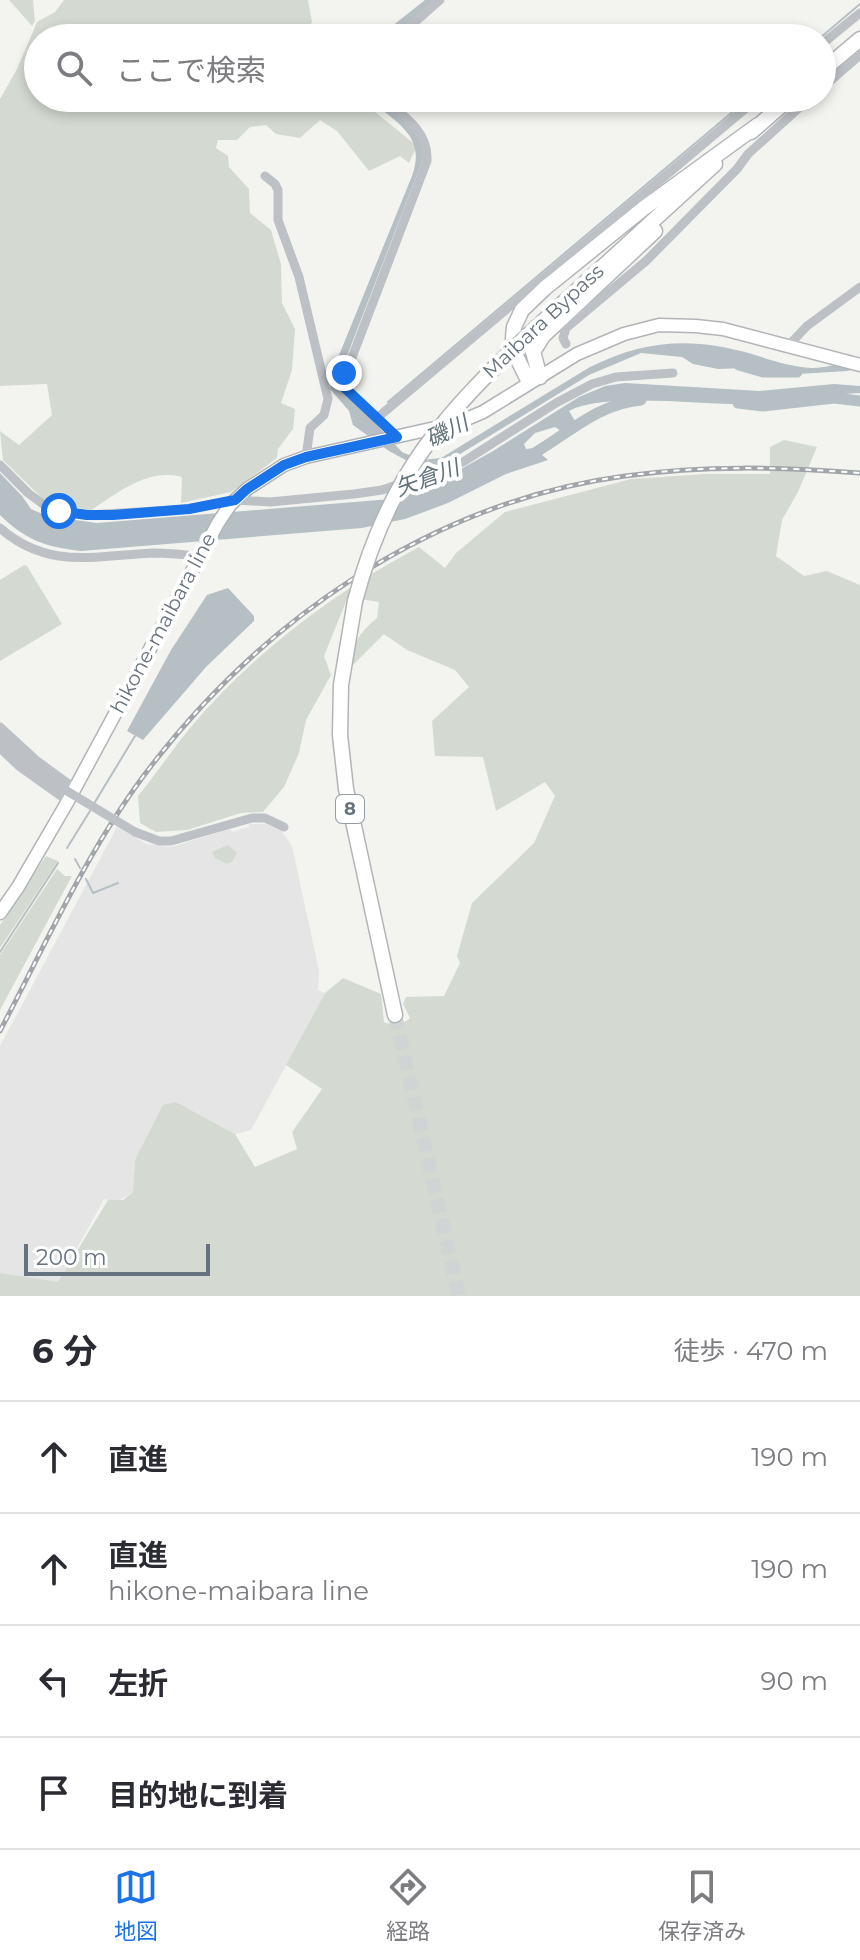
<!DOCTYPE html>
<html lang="ja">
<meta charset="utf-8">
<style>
body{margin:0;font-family:Montserrat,"Noto Sans JP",sans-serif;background:#f2f2f3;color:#2b2b33}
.scale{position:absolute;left:24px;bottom:20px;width:186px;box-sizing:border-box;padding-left:8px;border:4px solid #66727e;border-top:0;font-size:22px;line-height:28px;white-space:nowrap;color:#66727e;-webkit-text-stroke:6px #fff;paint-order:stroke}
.stop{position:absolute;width:24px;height:24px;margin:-18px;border:6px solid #1a73e8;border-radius:50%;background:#fff}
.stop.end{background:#1a73e8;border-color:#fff;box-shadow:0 2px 8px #0008}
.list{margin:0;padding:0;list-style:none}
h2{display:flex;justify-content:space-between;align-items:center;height:104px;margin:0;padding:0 32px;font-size:34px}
h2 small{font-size:26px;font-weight:400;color:#7c7c81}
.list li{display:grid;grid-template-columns:52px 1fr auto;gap:24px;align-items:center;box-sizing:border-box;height:112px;padding:0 32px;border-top:2px solid #e1e1e2}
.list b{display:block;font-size:30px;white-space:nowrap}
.list p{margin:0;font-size:26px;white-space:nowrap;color:#7c7c81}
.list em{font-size:26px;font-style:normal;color:#7c7c81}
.icon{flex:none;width:44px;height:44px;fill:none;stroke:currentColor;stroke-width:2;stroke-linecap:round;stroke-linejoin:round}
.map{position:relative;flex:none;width:860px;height:1296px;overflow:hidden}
.search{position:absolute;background:#fff;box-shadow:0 4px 12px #0003;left:24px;right:24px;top:24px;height:88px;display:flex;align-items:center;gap:20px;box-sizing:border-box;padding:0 28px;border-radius:44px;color:#7c7c81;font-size:30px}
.sheet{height:552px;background:#fff}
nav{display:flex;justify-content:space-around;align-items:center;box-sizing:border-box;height:112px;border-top:2px solid #e1e1e2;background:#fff;font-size:22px;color:#7c7c81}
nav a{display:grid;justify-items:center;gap:4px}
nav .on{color:#1a73e8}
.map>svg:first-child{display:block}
</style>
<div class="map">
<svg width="860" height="1296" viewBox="0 0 860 1296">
<rect width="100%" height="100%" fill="#f3f4f0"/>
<!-- built -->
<path fill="#e4e5e4" d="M249,824H265L281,830L292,846L319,971L318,990L325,993L251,1130L235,1134L176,1102L135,1160L133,1192L117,1202L104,1199L58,1283L0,1273V1046L117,827L147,844L171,847L230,829L232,832L249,827Z"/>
<!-- green -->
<path fill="#d4dad2" d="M9,0H33L35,21L32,26Z
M64,0H308L312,22L302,38H38V98H328L331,103L337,98H358L417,146L409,163L400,156L369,171L337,131L320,120L300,138L276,134L266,125L250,127L237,140H218L216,148L228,156L229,167L249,189L250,213L271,230L281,264L282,303L295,329L292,370L281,403L295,409L293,429L278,449L277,458L231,492L181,503L182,477C147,468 118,493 90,511L43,499L3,460L0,431L19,445L52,415L47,384L0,386V99L17,69L37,22L55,12Z
M784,440L817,447L798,492L782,520L776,556L804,576L827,571L860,585V1296H0V1273L58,1282L108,1200H123L133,1192L135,1160L163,1105L176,1102L235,1134L255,1167L297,1149L292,1132L322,1089L286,1065L325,993L343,978L381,994L384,1022C392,1026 405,1024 410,1018L403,1004L406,997L444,996L460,963L457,956L472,903L534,843L555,796L545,782L496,811L483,757L435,756L432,721L469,687L455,670L407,650L384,634L352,666C349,646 362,630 377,618L379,602L348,597L324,656L331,675L306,720L299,753L284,787L263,812L241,813L187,830L156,832L140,823L138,796C156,774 172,750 190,728C252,654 334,592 419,547L445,568L456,553L505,512L631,479L705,474H770V447Z
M24,565L27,566L62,624L0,661V580Z
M228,845L237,853L232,862L227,864L215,858L212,852Z
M46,856L58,861L0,948V925Z
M57,869L65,876H72L0,1010V955Z"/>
<!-- water -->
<path fill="#b6bfc4" d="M425,0H435L390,38H377Z
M367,98C384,98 414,124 421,140C424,145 423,154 423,159L340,374L339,385L402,452L421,460L441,458L590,367C646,339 693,337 752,354C771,360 791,367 812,368C827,368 845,362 860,359V366L848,371L798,374L744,368L718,369L693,364L682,357L641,353L589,375L447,462L422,469L389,451L353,425L349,411L330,389L333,370L412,176C427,135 395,122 367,98Z
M625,383L760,391L834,384L860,386V393C828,394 799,402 767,404C717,408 609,390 569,411L575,421L574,432L567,435L555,427L535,433L524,444L526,449L534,448L548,460L506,474L448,503L405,519L362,528L81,551C46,547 25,540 0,515V473L22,496L31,509L47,516L97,523L391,499L452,474L493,451L579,397L605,386Z
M228,588L254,616V621L206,667L143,740L127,731L171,650L207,595Z"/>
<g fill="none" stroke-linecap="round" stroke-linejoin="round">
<!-- stream -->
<path stroke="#b6bfc4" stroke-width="2" d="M820,38L860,4
M388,402L749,98
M95,802L135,736
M67,848L90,811
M75,859L80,868
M86,879L93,893L118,883
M0,952L58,863"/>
<!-- river -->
<path stroke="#b6bfc4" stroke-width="11" d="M739,365L763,372H797
M738,403L763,406L834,398L860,401
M526,458C565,437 595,404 641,400"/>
<!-- highway-tunnel -->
<path stroke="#d0d4d4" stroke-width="14" stroke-dasharray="14 7" stroke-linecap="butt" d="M395,1015L459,1296"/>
<defs>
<path id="major" d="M0,913L18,887L68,801L218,523L230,505L247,489L284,465L306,457L457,423L483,412L577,354L624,334L659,325L696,326L723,329L860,365"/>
<path id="highway" d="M822,71L860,39
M751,132L790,98
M538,326L715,164
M540,377L533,352L543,336L655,231
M529,382L516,356L513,338L514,327L522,310L545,288L644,208L758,125
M355,601L341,685L340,735L346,789L395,1015"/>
</defs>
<!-- major casing -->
<use href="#major" stroke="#b1b4b8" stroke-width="15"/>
<!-- highway casing -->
<use href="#highway" stroke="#b2b5b8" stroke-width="17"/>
<!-- minor -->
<path stroke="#bdc0c4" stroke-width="9" d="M397,38L440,0
M822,44L860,13
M822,88L860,55
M382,98C403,115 429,131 427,161L343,381L345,388L397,437
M265,176L275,184L278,190V220L299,277L328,399L324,415L310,428L306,457
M566,344L563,338L566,328L646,261L737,169L748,154L810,98
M788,346L807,326L860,287
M377,418L758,98
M0,465L28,493L47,507L87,515L189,509L235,500L270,502L354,494L382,490L463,462L556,403L592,384L616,377L673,373
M0,528C49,571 97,555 155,553C170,553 185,555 199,556
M0,727L37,761L74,788
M0,737L23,759
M0,748L19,766L68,801
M135,832L159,841H171L252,818H265L284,827"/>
<!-- major -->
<use href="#major" stroke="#fff" stroke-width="12"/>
<!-- highway -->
<use href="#highway" stroke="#fff" stroke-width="14"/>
<defs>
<path id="rail" d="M0,1031C44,947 86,854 142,778C258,622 430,502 625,476C704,465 781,467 860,473"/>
</defs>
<!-- rail casing -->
<use href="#rail" stroke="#a1a5aa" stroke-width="5"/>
<!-- rail -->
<use href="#rail" stroke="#fff" stroke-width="2" stroke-dasharray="6" stroke-linecap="butt"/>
<defs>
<path id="highway-bridge" d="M355,601C388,475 445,412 538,326"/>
</defs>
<!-- highway-bridge casing -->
<use href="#highway-bridge" stroke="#b2b5b8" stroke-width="17" stroke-linecap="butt"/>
<!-- minor-bridge -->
<path stroke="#bdc0c4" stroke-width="9" d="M23,759L57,785L135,832"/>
<!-- highway-bridge -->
<use href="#highway-bridge" stroke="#fff" stroke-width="14"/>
</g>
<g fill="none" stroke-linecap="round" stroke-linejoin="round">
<!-- route -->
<path stroke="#1a73e8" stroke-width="10" d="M59,511L87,515H113L189,509L235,500L247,489L284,465L306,457L397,437L345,388L344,373"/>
</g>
<g text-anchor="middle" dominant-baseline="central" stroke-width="8" stroke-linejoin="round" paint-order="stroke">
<!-- shield labels -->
<rect fill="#fff" stroke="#949ca5" stroke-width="2" x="336" y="795" width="28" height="28" rx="6"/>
<g font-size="18" font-weight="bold" fill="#66727e">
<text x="350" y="809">8</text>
</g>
<!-- street labels -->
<g font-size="20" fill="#66727e" stroke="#fff">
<text transform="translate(543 321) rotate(-43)">Maibara Bypass</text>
<text transform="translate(163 623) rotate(-62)">hikone-maibara line</text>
</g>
<!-- water labels -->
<g font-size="22" font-style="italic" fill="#62737b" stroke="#fff">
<text transform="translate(447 431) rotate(-26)">磯川</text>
<text transform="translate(427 478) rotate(-20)">矢倉川</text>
</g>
</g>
</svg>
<div class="scale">200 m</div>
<div class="stop" style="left:59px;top:511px"></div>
<div class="stop end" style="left:344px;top:373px"></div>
<div class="search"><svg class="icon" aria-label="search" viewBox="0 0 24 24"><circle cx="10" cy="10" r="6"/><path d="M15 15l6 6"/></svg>ここで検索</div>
</div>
<section class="sheet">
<h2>6 分<small>徒歩 · 470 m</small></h2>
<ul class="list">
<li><svg class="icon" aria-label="ahead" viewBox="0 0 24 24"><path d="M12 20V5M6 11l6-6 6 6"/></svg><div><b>直進</b></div><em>190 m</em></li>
<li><svg class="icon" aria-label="ahead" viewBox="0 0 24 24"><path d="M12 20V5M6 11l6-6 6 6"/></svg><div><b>直進</b><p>hikone-maibara line</p></div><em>190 m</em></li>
<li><svg class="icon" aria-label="left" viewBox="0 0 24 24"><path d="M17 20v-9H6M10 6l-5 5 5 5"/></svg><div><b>左折</b></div><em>90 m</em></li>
<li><svg class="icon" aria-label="arrive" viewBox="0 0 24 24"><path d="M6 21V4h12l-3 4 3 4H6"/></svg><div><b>目的地に到着</b></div></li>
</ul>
</section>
<nav>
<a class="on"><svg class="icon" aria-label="map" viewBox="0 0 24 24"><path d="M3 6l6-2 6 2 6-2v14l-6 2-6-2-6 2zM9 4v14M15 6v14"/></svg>地図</a>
<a><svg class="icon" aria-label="directions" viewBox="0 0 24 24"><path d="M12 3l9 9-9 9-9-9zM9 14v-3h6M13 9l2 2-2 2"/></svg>経路</a>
<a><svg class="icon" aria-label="saved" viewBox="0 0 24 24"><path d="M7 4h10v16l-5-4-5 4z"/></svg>保存済み</a>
</nav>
